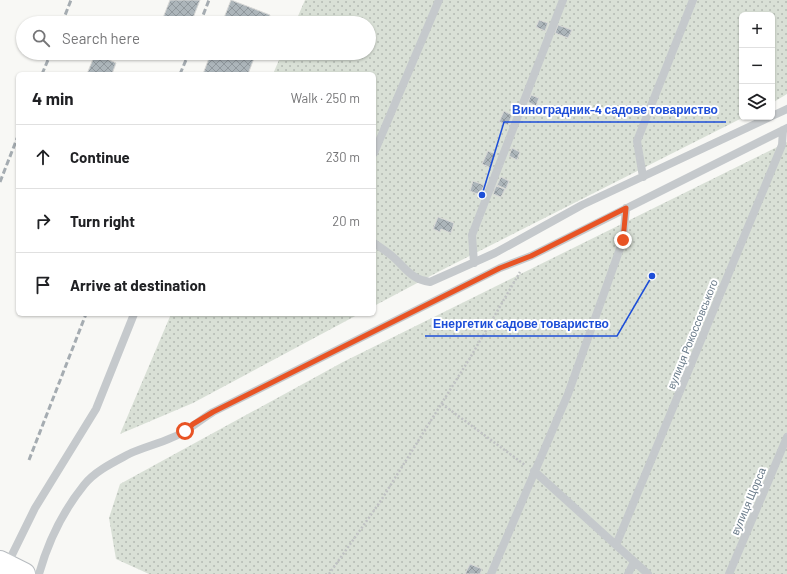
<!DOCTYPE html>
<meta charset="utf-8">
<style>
body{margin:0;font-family:Barlow,sans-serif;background:#f6f6f6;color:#202124}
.controls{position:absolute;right:12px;top:12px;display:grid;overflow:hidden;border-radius:6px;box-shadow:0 1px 3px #0004}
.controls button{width:36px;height:36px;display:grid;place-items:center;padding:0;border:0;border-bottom:1px solid #e0e0e0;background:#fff;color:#202124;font:20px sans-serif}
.stop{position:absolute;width:12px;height:12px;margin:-9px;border:3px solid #e85324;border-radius:50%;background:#fff}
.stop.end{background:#e85324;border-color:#fff;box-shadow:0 1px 4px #0008}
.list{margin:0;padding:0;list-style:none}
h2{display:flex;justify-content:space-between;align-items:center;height:52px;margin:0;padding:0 16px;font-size:17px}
h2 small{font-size:13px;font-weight:400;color:#757577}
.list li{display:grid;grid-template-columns:26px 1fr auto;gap:12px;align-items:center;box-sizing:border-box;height:64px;padding:0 16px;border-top:1px solid #e0e0e0}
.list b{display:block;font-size:15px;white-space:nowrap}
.list em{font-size:13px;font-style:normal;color:#757577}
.icon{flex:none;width:22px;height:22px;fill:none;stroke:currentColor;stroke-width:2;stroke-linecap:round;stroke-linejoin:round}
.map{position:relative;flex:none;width:787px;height:574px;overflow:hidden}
.search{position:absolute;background:#fff;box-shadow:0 1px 3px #0004;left:16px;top:16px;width:360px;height:44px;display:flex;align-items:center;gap:10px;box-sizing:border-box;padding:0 14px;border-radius:22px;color:#757577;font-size:15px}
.panel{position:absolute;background:#fff;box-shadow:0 1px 3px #0004;left:16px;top:72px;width:360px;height:244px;border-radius:6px}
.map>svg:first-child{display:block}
</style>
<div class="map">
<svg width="787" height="574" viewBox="0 0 787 574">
<defs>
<pattern id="grass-dots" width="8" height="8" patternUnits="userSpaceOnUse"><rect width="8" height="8" fill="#d9e0d6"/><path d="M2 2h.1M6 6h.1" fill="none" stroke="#b4bab3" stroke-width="1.8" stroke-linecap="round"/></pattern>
<pattern id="building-cross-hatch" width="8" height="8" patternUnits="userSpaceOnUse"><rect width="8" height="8" fill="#acb5ba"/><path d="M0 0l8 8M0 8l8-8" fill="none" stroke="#90989d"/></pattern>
</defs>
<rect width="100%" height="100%" fill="#f8f8f5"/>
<!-- grass -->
<path fill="url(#grass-dots)" d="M305,0H787V94L772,103V15H742V117H744L436,273L374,306V74H273L282,53H369V23H295Z
M787,142V574H149L116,559L109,518L120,484L343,362Z
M171,314H359L193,403L120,434Z"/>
<!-- building -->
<path fill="url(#building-cross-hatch)" stroke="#d9d9d7" d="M170,0H200L191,23H161Z
M231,0L270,15L267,23H222Z
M539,20L548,23L545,31L536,27Z
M558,25L572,30L568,38L555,33Z
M211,53H256L248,74H203Z
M95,54L116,63L112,74H87Z
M531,95L539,98L536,106L528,102Z
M504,111L512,115L508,125L499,122Z
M512,148L520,152L517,160L509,156Z
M488,151L496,154L491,168L482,164Z
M501,177L509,181L506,189L497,185Z
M473,181L484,185L480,195L470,191Z
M496,186L505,189L501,197L493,194Z
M438,217L454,223L451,233L441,229L440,232L433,229Z
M470,564L482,569L480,574H465Z"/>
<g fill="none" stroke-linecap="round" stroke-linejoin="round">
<defs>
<path id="primary" d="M0,562L24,574"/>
</defs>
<!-- primary casing -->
<use href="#primary" stroke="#b8bcc0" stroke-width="24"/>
<!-- path -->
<path stroke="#bfc1c3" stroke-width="2.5" stroke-dasharray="2 2" stroke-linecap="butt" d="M442,404L525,465
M329,574L380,502L470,358L520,272"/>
<!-- service -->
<path stroke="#c5c9cc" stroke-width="8" d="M772,116L787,109
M374,153L439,0
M643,177L637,141L693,0
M374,243C380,247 386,251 392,256C406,268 410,279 430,282L495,253L582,205L770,117
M474,263L472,235L563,0
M534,471L648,574
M616,545L782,145L783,130
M7,565L35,508L96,409L134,314
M39,574C48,542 63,511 84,485C95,471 114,462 129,454C146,446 170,441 185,431C195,425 203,418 213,412L500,268L531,256L787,128
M491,574L568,394L623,240L626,208
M628,574L634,562
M729,574L787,437"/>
<!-- primary -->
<use href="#primary" stroke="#fff" stroke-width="22"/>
<!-- rail -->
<path stroke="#a5acb1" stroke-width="3" stroke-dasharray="6 3" stroke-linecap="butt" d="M62,23L71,0
M200,23L209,0
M42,74L51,53
M180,74L189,53
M0,182L18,136
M29,460L86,314"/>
</g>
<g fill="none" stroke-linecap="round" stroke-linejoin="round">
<!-- route -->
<path stroke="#e85324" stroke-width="5" d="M185,431L193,424L213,412L500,268L531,256L626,208L623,240"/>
</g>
<g text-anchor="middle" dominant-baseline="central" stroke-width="4" stroke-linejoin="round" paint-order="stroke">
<!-- street labels -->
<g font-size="11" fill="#667887" stroke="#fff">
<text transform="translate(692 334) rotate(-68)">вулиця Рокоссовського</text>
<text transform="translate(748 501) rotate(-67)">вулиця Щорса</text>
</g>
</g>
<!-- callouts -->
<path fill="none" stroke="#1d4ed8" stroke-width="1.5" d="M482 195L504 122H726M652 276L617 336H425"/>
<g fill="#1d4ed8" stroke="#fff" stroke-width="1.5">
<circle cx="482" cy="195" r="4"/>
<circle cx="652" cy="276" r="4"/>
</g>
<g font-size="12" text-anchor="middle" font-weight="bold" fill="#1d4ed8" stroke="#fff" stroke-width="4" stroke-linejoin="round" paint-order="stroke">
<text x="615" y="114">Виноградник-4 садове товариство</text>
<text x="521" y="328">Енергетик садове товариство</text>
</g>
</svg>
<div class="controls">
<button>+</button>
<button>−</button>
<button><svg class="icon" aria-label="layers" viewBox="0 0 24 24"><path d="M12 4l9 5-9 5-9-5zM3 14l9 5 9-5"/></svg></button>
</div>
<div class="stop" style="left:185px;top:431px"></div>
<div class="stop end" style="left:623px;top:240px"></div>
<div class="search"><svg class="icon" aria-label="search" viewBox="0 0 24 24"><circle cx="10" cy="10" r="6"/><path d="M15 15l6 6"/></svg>Search here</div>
<section class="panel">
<h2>4 min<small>Walk · 250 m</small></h2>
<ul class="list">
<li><svg class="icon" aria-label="ahead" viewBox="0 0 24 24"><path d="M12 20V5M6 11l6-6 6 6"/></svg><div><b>Continue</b></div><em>230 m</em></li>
<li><svg class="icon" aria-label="right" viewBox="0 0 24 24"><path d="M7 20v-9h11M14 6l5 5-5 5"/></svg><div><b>Turn right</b></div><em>20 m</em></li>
<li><svg class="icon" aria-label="arrive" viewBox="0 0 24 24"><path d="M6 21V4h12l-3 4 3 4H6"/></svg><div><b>Arrive at destination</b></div></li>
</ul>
</section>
</div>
